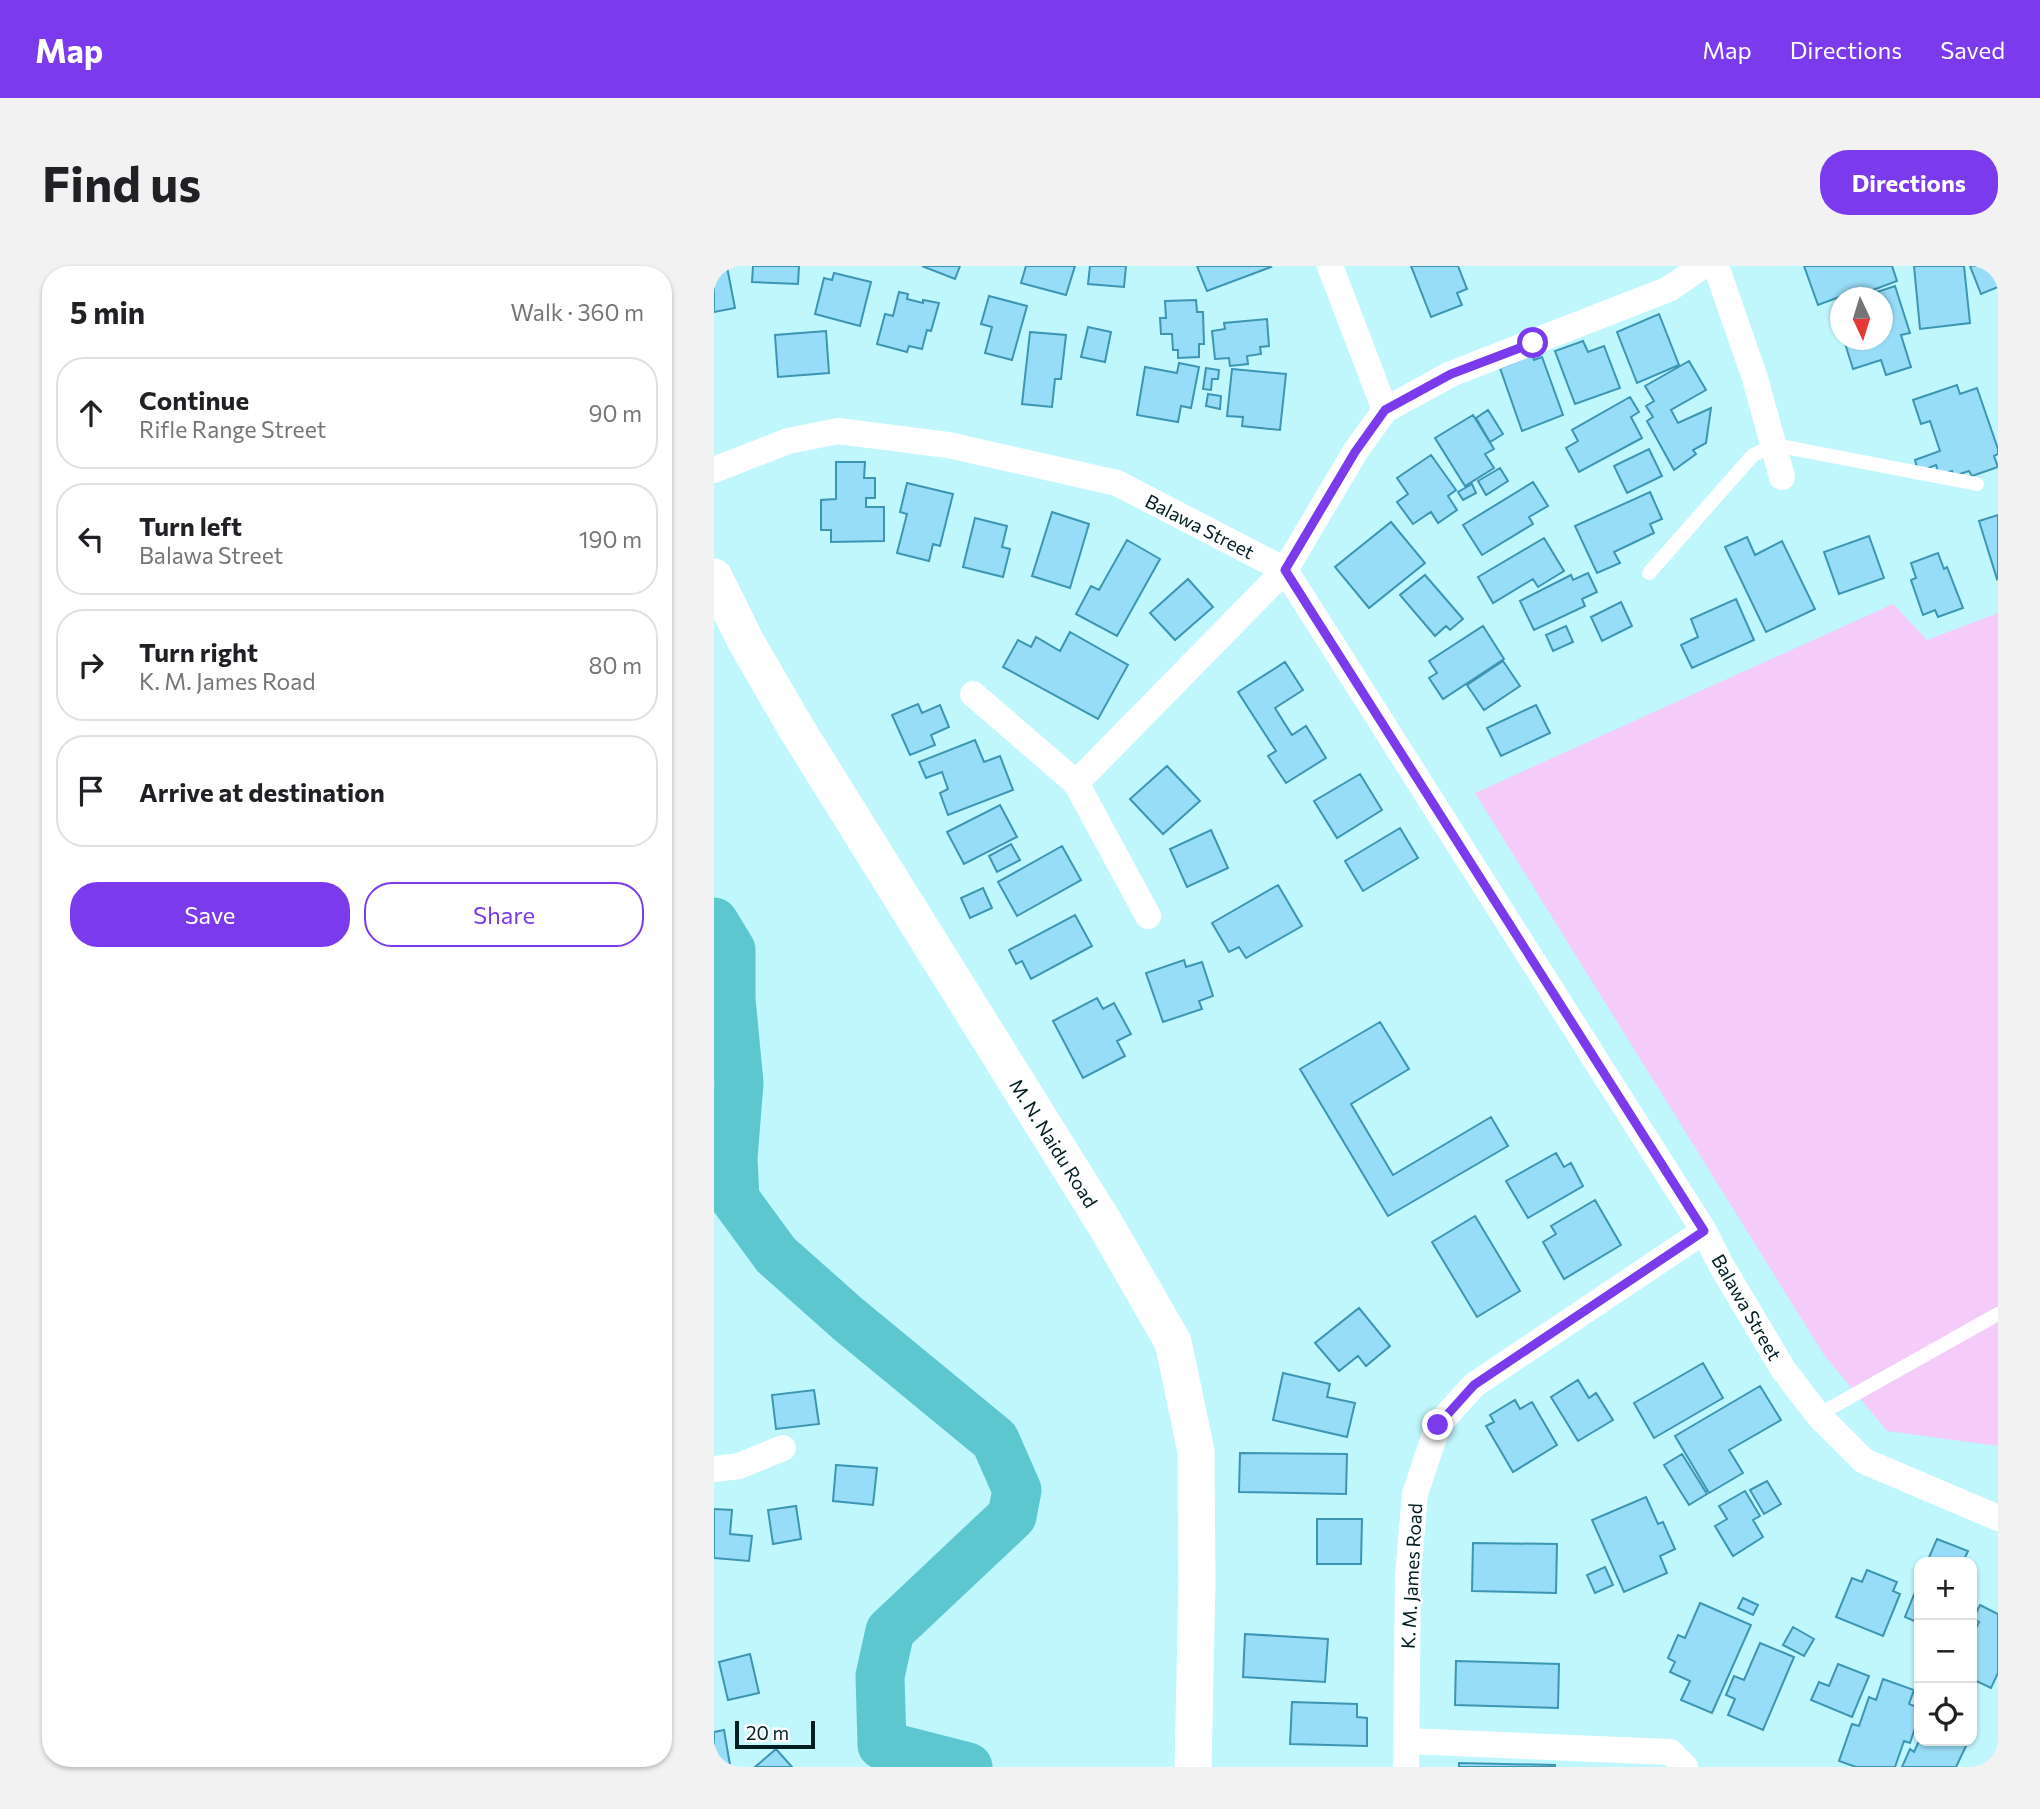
<!DOCTYPE html>
<meta charset="utf-8">
<style>
body{margin:0;font-family:Commissioner,sans-serif;background:#f2f2f2;color:#202124}
.controls{position:absolute;right:21px;bottom:21px;display:grid;overflow:hidden;border-radius:14px;box-shadow:0 2px 5px #0004}
.controls button{width:63px;height:63px;display:grid;place-items:center;padding:0;border:0;border-bottom:2px solid #e0e0e0;background:#fff;color:#202124;font:35px sans-serif}
.compass{position:absolute;left:1116px;top:21px;width:63px;height:63px;border-radius:50%;background:#fff;box-shadow:0 2px 5px #0004;rotate:176deg}
.scale{position:absolute;left:21px;bottom:18px;width:80px;box-sizing:border-box;padding-left:7px;border:4px solid #001e21;border-top:0;font-size:19px;line-height:24px;white-space:nowrap;color:#001e21;-webkit-text-stroke:5px #fff;paint-order:stroke}
.stop{position:absolute;width:21px;height:21px;margin:-16px;border:5px solid #7c3aed;border-radius:50%;background:#fff}
.stop.end{background:#7c3aed;border-color:#fff;box-shadow:0 2px 7px #0008}
.list{margin:0;padding:0;list-style:none}
h2{display:flex;justify-content:space-between;align-items:center;height:91px;margin:0;padding:0 28px;font-size:30px}
h2 small{font-size:23px;font-weight:400;color:#757577}
.list li{display:grid;grid-template-columns:46px 1fr auto;gap:21px;align-items:center;box-sizing:border-box;height:112px;margin:0 14px 14px;padding:0 14px;border:2px solid #e0e0e0;border-radius:28px}
.list b{display:block;font-size:26px;white-space:nowrap}
.list p{margin:0;font-size:23px;white-space:nowrap;color:#757577}
.list em{font-size:23px;font-style:normal;color:#757577}
.actions{display:flex;gap:14px;padding:21px 28px}
.actions a{flex:1;padding:16px 0;border:2px solid #7c3aed;border-radius:28px;text-align:center;font-size:24px;color:#7c3aed}
.actions .main{background:#7c3aed;color:#fff}
.icon{flex:none;width:38px;height:38px;fill:none;stroke:currentColor;stroke-width:2;stroke-linecap:round;stroke-linejoin:round}
.map{position:relative;flex:none;width:1284px;height:1501px;overflow:hidden;border-radius:28px}
header{display:flex;align-items:center;gap:42px;box-sizing:border-box;height:98px;padding:0 35px;background:#7c3aed;color:#fff}
header strong{font-size:33px}
nav{display:flex;gap:38px;margin-inline-start:auto;font-size:24px}
.intro{display:flex;align-items:center;justify-content:space-between;box-sizing:border-box;height:168px;padding:0 42px}
h1{margin:0;font-size:49px}
.button{padding:18px 32px;border-radius:28px;background:#7c3aed;color:#fff;font-size:24px;font-weight:700}
main{display:flex;gap:42px;padding:0 42px}
aside{flex:1;background:#fff;border-radius:28px;box-shadow:0 2px 5px #0004}
.map>svg:first-child{display:block}
</style>
<header>
<strong>Map</strong>
<nav><a>Map</a><a>Directions</a><a>Saved</a></nav>
</header>
<div class="intro"><h1>Find us</h1><a class="button">Directions</a></div>
<main>
<aside>
<h2>5 min<small>Walk · 360 m</small></h2>
<ul class="list">
<li><svg class="icon" aria-label="ahead" viewBox="0 0 24 24"><path d="M12 20V5M6 11l6-6 6 6"/></svg><div><b>Continue</b><p>Rifle Range Street</p></div><em>90 m</em></li>
<li><svg class="icon" aria-label="left" viewBox="0 0 24 24"><path d="M17 20v-9H6M10 6l-5 5 5 5"/></svg><div><b>Turn left</b><p>Balawa Street</p></div><em>190 m</em></li>
<li><svg class="icon" aria-label="right" viewBox="0 0 24 24"><path d="M7 20v-9h11M14 6l5 5-5 5"/></svg><div><b>Turn right</b><p>K. M. James Road</p></div><em>80 m</em></li>
<li><svg class="icon" aria-label="arrive" viewBox="0 0 24 24"><path d="M6 21V4h12l-3 4 3 4H6"/></svg><div><b>Arrive at destination</b></div></li>
</ul>
<div class="actions"><a class="main">Save</a><a>Share</a></div>
</aside>
<div class="map">
<svg width="1284" height="1501" viewBox="0 0 1284 1501">
<rect width="100%" height="100%" fill="#bff7fc"/>
<!-- green -->
<path fill="#f5cbfa" d="M1179,338L1213,374L1284,347V1180L1173,1165L1110,1089L761,527Z"/>
<g fill="none" stroke-linecap="round" stroke-linejoin="round">
<!-- river -->
<path stroke="#5dc7d0" stroke-width="49" d="M0,656L17,684V733L25,817L19,892L21,933L62,989L134,1053L281,1174L303,1224L298,1250L176,1365L166,1410L168,1479L254,1501"/>
</g>
<!-- building -->
<path fill="#97ddf7" stroke="#3b95b3" stroke-width="2" d="M39,0H85L84,18L38,16Z
M208,0H246L241,13Z
M312,0H361L352,29L307,17Z
M376,0H412L410,21L374,18Z
M483,0H556L557,1L493,25Z
M697,0H744L753,23L743,27L748,39L717,51Z
M1090,0H1178L1183,15L1151,27L1149,22L1104,39Z
M1200,0H1250L1256,57L1206,63Z
M1256,0H1284V21L1267,28Z
M13,1L21,42L0,46V4Z
M120,7L157,16L146,60L101,48L110,12L118,14Z
M1181,20L1196,67L1187,69L1197,101L1172,109L1167,94L1139,103L1130,74H1168V32H1145Z
M185,26L194,28L193,33L209,37V34L225,37L217,65L213,64L208,83L195,80L193,86L163,78L171,48L179,50Z
M275,30L313,40L298,94L271,87L278,61L267,58Z
M482,34L483,46H489L490,78H485V91L464,92V84H459L458,68H447L446,52H452L451,35Z
M945,48L965,99L923,117L903,66Z
M553,53L555,80L546,81L547,88L533,90L534,98L516,100L515,92L501,93L498,65L511,63L510,57Z
M374,61L397,66L391,96L367,91Z
M112,65L115,107L64,111L61,69Z
M316,66L352,69L347,113H341L338,141L308,138Z
M869,75L874,86L890,80L906,122L861,138L841,85Z
M818,89L820,94L828,91L849,149L808,165L786,102Z
M975,95L992,124L957,144L964,157L997,142L992,177L979,184L982,188L960,204L933,155L939,151L932,140L940,135L931,120Z
M465,97L485,101L477,142L467,140L464,156L423,149L431,101L463,107Z
M492,102L505,104L504,113H498L497,124L489,123Z
M518,103L572,108L566,164L528,160L529,151L513,150Z
M1243,119L1246,128L1263,122L1284,183V188L1280,190L1284,201L1258,210L1255,205L1240,210L1238,205L1225,209L1222,199L1204,206L1201,194L1226,185L1216,155L1207,158L1199,134Z
M494,128L507,130L506,143L492,140Z
M916,131L925,146L917,151L928,172L865,206L852,182L864,175L858,164Z
M774,144L789,168L776,176L762,152Z
M759,149L780,183L771,188L780,202L751,220L721,172Z
M935,183L948,210L913,227L900,200Z
M717,189L742,224L734,230L743,244L724,257L717,246L699,258L683,236L694,228L683,212Z
M122,196H151L150,212H161V232H152V241H170V275L117,276V264H107V234L122,233Z
M786,202L794,215L772,229L764,215Z
M819,216L834,240L815,251L819,258L768,289L749,259Z
M193,217L239,228L226,280L219,278L215,295L183,287L193,248L186,246Z
M758,218L762,227L749,234L744,226Z
M936,226L948,253L936,258L940,267L900,286L906,297L883,307L861,260Z
M338,246L375,258L356,322L318,310Z
M1284,249V312L1283,313L1265,255Z
M261,252L293,260L288,281L296,283L289,311L249,301Z
M677,256L711,297L655,342L621,301Z
M1155,270L1170,312L1125,328L1110,286Z
M1033,271L1041,289L1068,275L1101,343L1052,366L1011,281Z
M830,272L850,305L824,321L819,313L779,337L764,311Z
M413,274L446,293L403,370L362,348L377,320L385,324Z
M1224,287L1230,303L1233,301L1249,342L1224,351L1221,344L1209,349L1197,314L1202,312L1197,297Z
M874,307L883,326L868,333L871,340L820,364L806,335L857,309L859,314Z
M711,309L749,353L736,364L732,360L721,370L686,329Z
M474,313L499,341L461,374L436,347Z
M1022,333L1040,374L978,402L967,379L984,371L977,353Z
M907,336L918,360L888,375L877,351Z
M769,360L790,393L729,433L715,412L723,407L715,395Z
M852,360L859,376L839,385L832,369Z
M356,366L414,399L384,453L289,401L304,374L317,381L322,371L346,385Z
M789,395L806,420L770,444L753,419Z
M571,396L589,424L561,442L578,469L592,460L612,492L572,517L554,490L562,485L524,426Z
M204,438L208,447L226,439L235,461L217,469L221,479L196,489L178,449Z
M822,439L836,467L787,490L773,462Z
M261,474L270,496L286,490L299,524L234,549L226,527L234,523L228,506L212,512L205,496Z
M453,500L486,535L449,568L416,533Z
M646,508L668,544L623,572L600,535Z
M286,539L303,571L250,598L233,566Z
M686,562L704,592L649,625L631,595Z
M497,564L514,602L473,621L456,583Z
M297,578L306,594L283,606L275,590Z
M348,580L367,614L303,650L284,616Z
M564,619L588,660L532,692L525,681L515,686L498,657Z
M269,622L278,642L256,652L247,632Z
M361,649L378,680L317,713L308,695L302,698L295,684Z
M470,694L472,701L488,696L499,730L485,735L488,743L449,756L432,707Z
M383,732L389,743L400,737L417,768L403,775L411,790L369,812L339,755Z
M666,756L695,803L637,838L679,909L777,851L794,880L674,950L586,803Z
M842,887L850,901L857,897L869,920L814,952L792,915Z
M881,934L907,979L850,1013L829,976L842,968L837,960Z
M761,950L806,1025L763,1051L718,976Z
M645,1042L676,1080L652,1100L644,1090L625,1105L601,1077Z
M989,1097L1009,1132L940,1172L920,1137Z
M569,1107L616,1118L613,1131L641,1137L633,1171L559,1154Z
M864,1114L875,1132L882,1127L899,1154L864,1175L837,1131Z
M1046,1120L1067,1154L1015,1184L1029,1207L995,1227L961,1170Z
M100,1124L105,1158L62,1163L58,1129Z
M801,1134L806,1143L818,1136L843,1179L799,1206L772,1160L780,1156L776,1149Z
M526,1187L633,1188L632,1228L525,1226Z
M968,1188L993,1228L975,1239L950,1199Z
M122,1199L163,1202L159,1239L119,1235Z
M1053,1215L1067,1238L1050,1248L1036,1224Z
M1031,1225L1046,1250L1039,1254L1049,1271L1019,1290L1001,1260L1013,1253L1005,1240Z
M932,1231L944,1258L949,1256L961,1283L946,1290L953,1307L910,1326L878,1254Z
M82,1240L87,1273L59,1278L54,1244Z
M0,1243L18,1244L16,1268L38,1270L35,1295L0,1292Z
M603,1253H648L647,1298H603Z
M1223,1273L1254,1285L1249,1296H1213Z
M759,1277L843,1278L842,1327L758,1325Z
M891,1301L899,1319L881,1327L873,1309Z
M1153,1304L1183,1316L1179,1325L1186,1328L1169,1370L1122,1351L1138,1312L1148,1316Z
M1205,1316V1357L1191,1351Z
M1029,1332L1044,1339L1039,1349L1024,1342Z
M986,1337L1037,1359L998,1447L967,1434L976,1415L956,1406L961,1396L954,1392L964,1369L971,1372Z
M1266,1339L1284,1348V1407L1277,1422L1258,1413V1371L1265,1356L1259,1353Z
M1079,1361L1100,1373L1090,1390L1069,1379Z
M531,1368L614,1373L611,1416L529,1411Z
M1046,1377L1080,1391L1049,1464L1014,1449L1021,1433L1012,1429L1020,1410L1030,1414Z
M36,1388L45,1427L14,1434L5,1396Z
M742,1395L845,1398L844,1442L741,1439Z
M1124,1398L1155,1410L1138,1451L1097,1434L1105,1416L1115,1420Z
M1169,1413L1200,1424L1195,1438L1205,1442V1450L1196,1477L1190,1475L1181,1501H1142L1125,1495L1138,1458L1145,1460L1155,1431L1162,1434Z
M578,1436L643,1438V1451L653,1452V1480L576,1478Z
M10,1464L16,1499L0,1501V1466Z
M1205,1475H1240L1252,1480L1242,1501H1188L1196,1483L1200,1486Z
M62,1483L78,1501H41Z
M745,1497L841,1499V1501H745Z"/>
<g fill="none" stroke-linecap="round" stroke-linejoin="round">
<!-- lane -->
<path stroke="#fff" stroke-width="14" d="M935,307L1039,189L1061,179L1263,218
M1104,1149L1284,1048"/>
<!-- street -->
<path stroke="#fff" stroke-width="26" d="M616,0L671,144
M1002,0L1041,112L1068,211
M0,204L74,175L124,165L234,179L403,217L571,304L990,965L1007,999L1069,1103L1104,1149L1150,1195L1284,1252
M259,428L362,517L434,650
M362,517L571,304L641,186L671,144L737,108L955,23L988,0
M0,1203L25,1200L69,1182
M693,1475L956,1486L971,1501
M692,1501L694,1309L701,1228L724,1159L760,1119L990,965"/>
<!-- secondary -->
<path stroke="#fff" stroke-width="37" d="M0,311L31,374L82,462L391,958L459,1076L482,1185L483,1317L479,1501"/>
</g>
<g fill="none" stroke-linecap="round" stroke-linejoin="round">
<!-- route -->
<path stroke="#7c3aed" stroke-width="9" d="M724,1159L760,1119L990,965L571,304L641,186L671,144L737,108L819,77"/>
</g>
<g text-anchor="middle" dominant-baseline="central" stroke-width="5" stroke-linejoin="round" paint-order="stroke">
<!-- street labels -->
<g font-size="19" fill="#001e21" stroke="#fff">
<text transform="translate(486 260) rotate(27)">Balawa Street</text>
<text transform="translate(340 877) rotate(58)">M. N. Naidu Road</text>
<text transform="translate(1033 1041) rotate(60)">Balawa Street</text>
<text transform="translate(697 1310) rotate(-87)">K. M. James Road</text>
</g>
</g>
</svg>
<div class="controls">
<button>+</button>
<button>−</button>
<button><svg class="icon" aria-label="locate" viewBox="0 0 24 24"><circle cx="12" cy="12" r="6"/><path d="M12 2v4M12 18v4M2 12h4M18 12h4"/></svg></button>
</div>
<svg class="compass" viewBox="-18 -18 36 36"><path d="M0-13l5 13h-10z" fill="#e53935"/><path d="M0 13l5-13h-10z" fill="#757577"/></svg>
<div class="scale">20 m</div>
<div class="stop" style="left:819px;top:77px"></div>
<div class="stop end" style="left:724px;top:1159px"></div>
</div>
</main>
